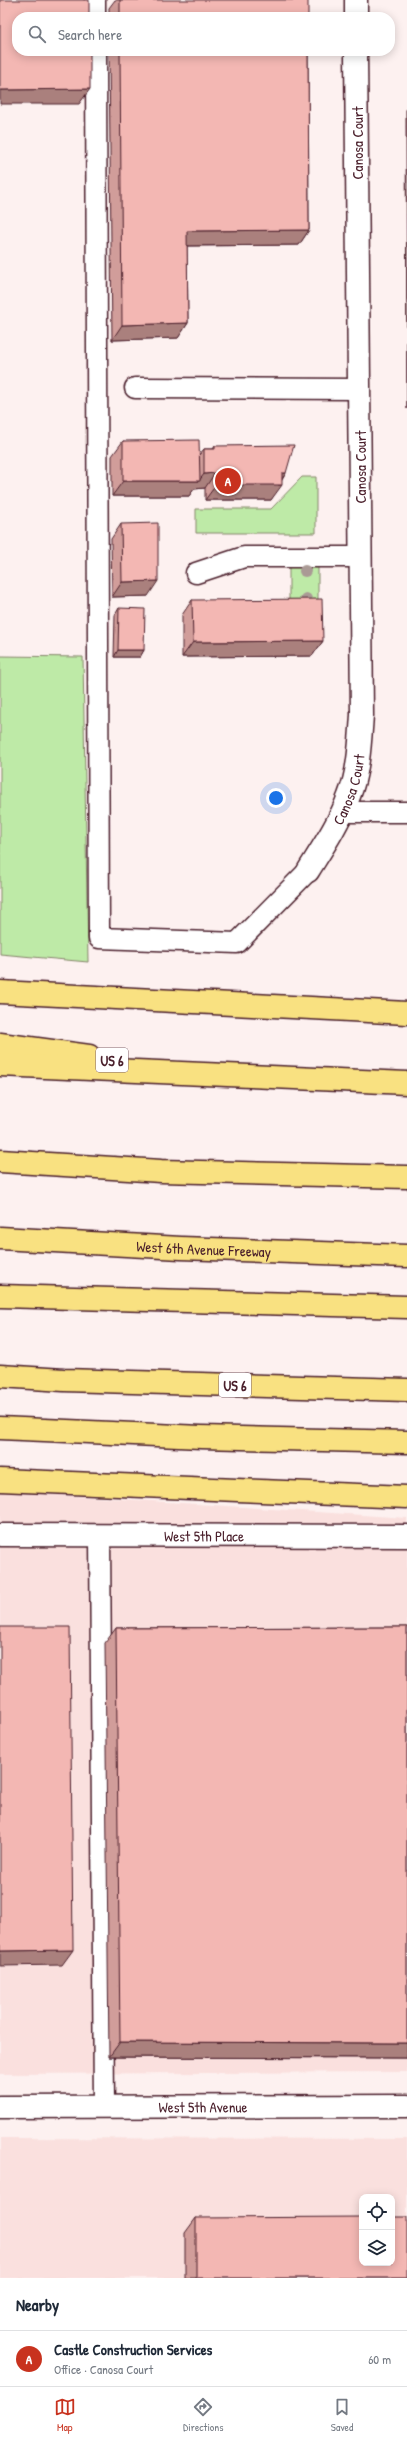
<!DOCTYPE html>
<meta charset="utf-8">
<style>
body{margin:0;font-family:"Patrick Hand",sans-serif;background:#f6f6f7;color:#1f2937}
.controls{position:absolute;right:12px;bottom:12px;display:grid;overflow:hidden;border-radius:8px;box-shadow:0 2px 10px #0003}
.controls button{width:36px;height:36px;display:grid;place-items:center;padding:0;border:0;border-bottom:1px solid #e0e1e3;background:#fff;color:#1f2937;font:20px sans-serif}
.you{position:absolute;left:276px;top:798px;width:14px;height:14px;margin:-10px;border:3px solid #fff;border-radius:50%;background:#1a73e8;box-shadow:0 0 0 6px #1a73e833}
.badge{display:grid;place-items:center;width:26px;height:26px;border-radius:50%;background:#c8321e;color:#fff;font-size:13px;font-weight:700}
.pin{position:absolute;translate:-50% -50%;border:2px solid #fff;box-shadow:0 1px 4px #0006}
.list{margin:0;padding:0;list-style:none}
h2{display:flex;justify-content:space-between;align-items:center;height:52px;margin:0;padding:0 16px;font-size:17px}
h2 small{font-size:13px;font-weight:400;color:#747a83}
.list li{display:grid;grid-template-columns:26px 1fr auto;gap:12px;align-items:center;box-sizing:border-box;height:56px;padding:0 16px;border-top:1px solid #e0e1e3}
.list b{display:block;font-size:15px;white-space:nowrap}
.list p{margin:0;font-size:13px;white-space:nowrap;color:#747a83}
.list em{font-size:13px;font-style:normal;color:#747a83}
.icon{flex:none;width:22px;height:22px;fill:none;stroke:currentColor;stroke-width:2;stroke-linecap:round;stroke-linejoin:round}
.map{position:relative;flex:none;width:407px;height:2278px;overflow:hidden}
.search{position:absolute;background:#fff;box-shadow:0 2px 10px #0003;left:12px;right:12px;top:12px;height:44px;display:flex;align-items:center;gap:10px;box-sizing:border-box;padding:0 14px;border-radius:16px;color:#747a83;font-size:15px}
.sheet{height:108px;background:#fff}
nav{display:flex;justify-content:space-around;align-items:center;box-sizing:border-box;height:56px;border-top:1px solid #e0e1e3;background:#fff;font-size:11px;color:#747a83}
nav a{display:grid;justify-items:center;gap:2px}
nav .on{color:#c8321e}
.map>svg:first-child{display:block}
</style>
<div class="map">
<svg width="407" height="2278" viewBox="0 0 407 2278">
<rect width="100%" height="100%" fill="#fdf1f0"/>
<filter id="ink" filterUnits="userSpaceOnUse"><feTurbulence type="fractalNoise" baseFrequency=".025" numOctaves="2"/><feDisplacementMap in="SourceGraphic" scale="8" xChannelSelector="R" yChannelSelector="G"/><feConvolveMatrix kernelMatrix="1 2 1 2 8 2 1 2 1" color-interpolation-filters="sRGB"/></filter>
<g filter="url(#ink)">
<!-- built -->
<path fill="#fae0de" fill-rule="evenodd" d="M0,1491L407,1518V2072L0,2074Z
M0,2138L407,2139V2278H0ZM362,2197H392V2263H362Z"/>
<!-- green -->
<path fill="#beeaa7" stroke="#848469" d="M302,477H316V533H196V509H271Z
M289,560H318V612L289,608Z
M0,656L83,657L88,962L0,954Z"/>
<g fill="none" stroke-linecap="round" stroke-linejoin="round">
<defs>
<path id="lane" d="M95,0V17
M96,51L99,938L237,943L308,871
M135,388L359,389
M196,573L244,557H360
M342,812H407
M100,1535L104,2107"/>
<g id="street">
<path d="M356,0V17"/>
<path id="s1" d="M308,871C323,847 339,823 349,796C359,771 360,742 362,715L356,51"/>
<path id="s2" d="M0,1535L407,1536"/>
</g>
<g id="secondary">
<path id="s3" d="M0,2107L407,2106"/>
</g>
<g id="highway">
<path d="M0,992L407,1013"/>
<path d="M0,1044L89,1056"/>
<path d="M0,1065L407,1083"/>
<path d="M0,1161L161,1171L407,1177"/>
<path id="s4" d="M0,1238L181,1248L407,1256"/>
<path d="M0,1296L407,1307"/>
<path d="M0,1376L64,1380L407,1390"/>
<path d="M0,1428L201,1437L407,1442"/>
<path d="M0,1480L407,1497"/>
</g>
</defs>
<!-- lane casing -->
<use href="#lane" stroke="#4a1f2b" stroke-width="23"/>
<!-- street casing -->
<use href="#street" stroke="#4a1f2b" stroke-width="25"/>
<!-- secondary casing -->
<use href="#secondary" stroke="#4a1f2b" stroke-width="25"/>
<!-- highway casing -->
<use href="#highway" stroke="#4a1f2b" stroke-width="25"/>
<!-- lane -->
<use href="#lane" stroke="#fff" stroke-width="20"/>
<!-- street -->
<use href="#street" stroke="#fff" stroke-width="22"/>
<!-- secondary -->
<use href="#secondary" stroke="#fff" stroke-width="22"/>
<!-- highway -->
<use href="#highway" stroke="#f9e181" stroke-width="22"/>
</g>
<!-- trees -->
<g fill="#aa9a95">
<circle cx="305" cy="571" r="6"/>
<circle cx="306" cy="599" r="6"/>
</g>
<!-- wall -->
<path fill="#d19d9a" stroke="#4a1f2b" d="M115,0H120L308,17H109V8Z
M109,51H308L309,230L299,245L187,246L188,323L178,338L112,340Z
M407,108V409L406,110Z
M123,441L199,455L204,449H213L215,446L286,473L282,480L271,500H205V488L194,489L189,496H112V456Z
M121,524L148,596L112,597L111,539Z
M192,600L323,641L312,656L182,657V615Z
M119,608L144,650L140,657H114L115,615Z
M407,1627V2058L109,2057L105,1643L116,1628Z
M196,2218L407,2278H185V2233Z"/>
<!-- shaded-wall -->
<path fill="#aa807d" stroke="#4a1f2b" d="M90,89L79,104H0V90Z
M309,230L299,245L177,246L187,231Z
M188,323L178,338L112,340L122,325Z
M215,473L205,488L194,489L189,496H112L123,481H199L204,474Z
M282,473H286L278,485H282L271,500H205L216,485Z
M158,581L148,596L112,597L122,582Z
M323,641L312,656L182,657L193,642Z
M118,650H144L140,657H114Z
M73,1950L62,1965L0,1966V1951Z
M120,2042L407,2043V2058L109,2057Z"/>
<!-- building -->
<path fill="#f3b7b3" stroke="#4a1f2b" d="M0,0H89V17H17V51H90V89L0,90Z
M120,0H308V17H120Z
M120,51H308L309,230L187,231L188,323L122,325Z
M199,440L200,481H123V441Z
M294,445L286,473H282V485H216L215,473L204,474V449H215V446Z
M158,523V581L122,582L121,524Z
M322,599L323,641L193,642L192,600Z
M119,608L145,609L144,650H118Z
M0,1627H70L73,1950L0,1951Z
M407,1627V2043L120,2042L116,1628Z
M362,2217V2263H392V2217H407V2278H196V2218Z"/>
</g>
<g text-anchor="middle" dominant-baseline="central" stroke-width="4" stroke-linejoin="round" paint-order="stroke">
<!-- shield labels -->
<g fill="#fff" stroke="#80626b" stroke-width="1">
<rect x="96" y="1048" width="32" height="24" rx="3"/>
<rect x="219" y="1373" width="32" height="24" rx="3"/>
</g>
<g font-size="14" font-weight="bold" fill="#4a1f2b">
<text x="112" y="1060">US 6</text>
<text x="235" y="1385">US 6</text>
</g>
<!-- street labels -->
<g font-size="15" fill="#4a1f2b" stroke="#fff">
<text transform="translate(357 143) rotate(-90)">Canosa Court</text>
<text transform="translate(360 467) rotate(-90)">Canosa Court</text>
<text stroke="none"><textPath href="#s1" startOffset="92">Canosa Court</textPath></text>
<text stroke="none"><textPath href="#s4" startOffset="204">West 6th Avenue Freeway</textPath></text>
<text stroke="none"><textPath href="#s2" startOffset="204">West 5th Place</textPath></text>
<text stroke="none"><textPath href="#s3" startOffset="203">West 5th Avenue</textPath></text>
</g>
</g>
</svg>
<div class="controls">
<button><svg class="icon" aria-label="locate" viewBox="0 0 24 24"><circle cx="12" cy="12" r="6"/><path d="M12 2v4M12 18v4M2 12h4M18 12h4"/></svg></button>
<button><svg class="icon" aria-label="layers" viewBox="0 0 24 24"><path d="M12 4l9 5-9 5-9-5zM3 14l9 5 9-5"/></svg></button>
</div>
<div class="you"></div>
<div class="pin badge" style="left:228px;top:481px">A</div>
<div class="search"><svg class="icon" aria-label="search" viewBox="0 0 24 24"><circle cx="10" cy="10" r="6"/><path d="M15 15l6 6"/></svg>Search here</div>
</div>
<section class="sheet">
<h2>Nearby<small></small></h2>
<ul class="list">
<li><span class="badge">A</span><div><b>Castle Construction Services</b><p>Office · Canosa Court</p></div><em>60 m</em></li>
</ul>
</section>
<nav>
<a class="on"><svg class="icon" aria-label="map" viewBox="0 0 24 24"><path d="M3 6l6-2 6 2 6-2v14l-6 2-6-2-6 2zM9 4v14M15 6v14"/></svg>Map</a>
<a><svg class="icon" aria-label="directions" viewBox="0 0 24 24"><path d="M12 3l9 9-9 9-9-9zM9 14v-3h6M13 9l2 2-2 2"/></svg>Directions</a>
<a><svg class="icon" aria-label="saved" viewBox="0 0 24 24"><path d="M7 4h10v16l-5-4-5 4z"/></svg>Saved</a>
</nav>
